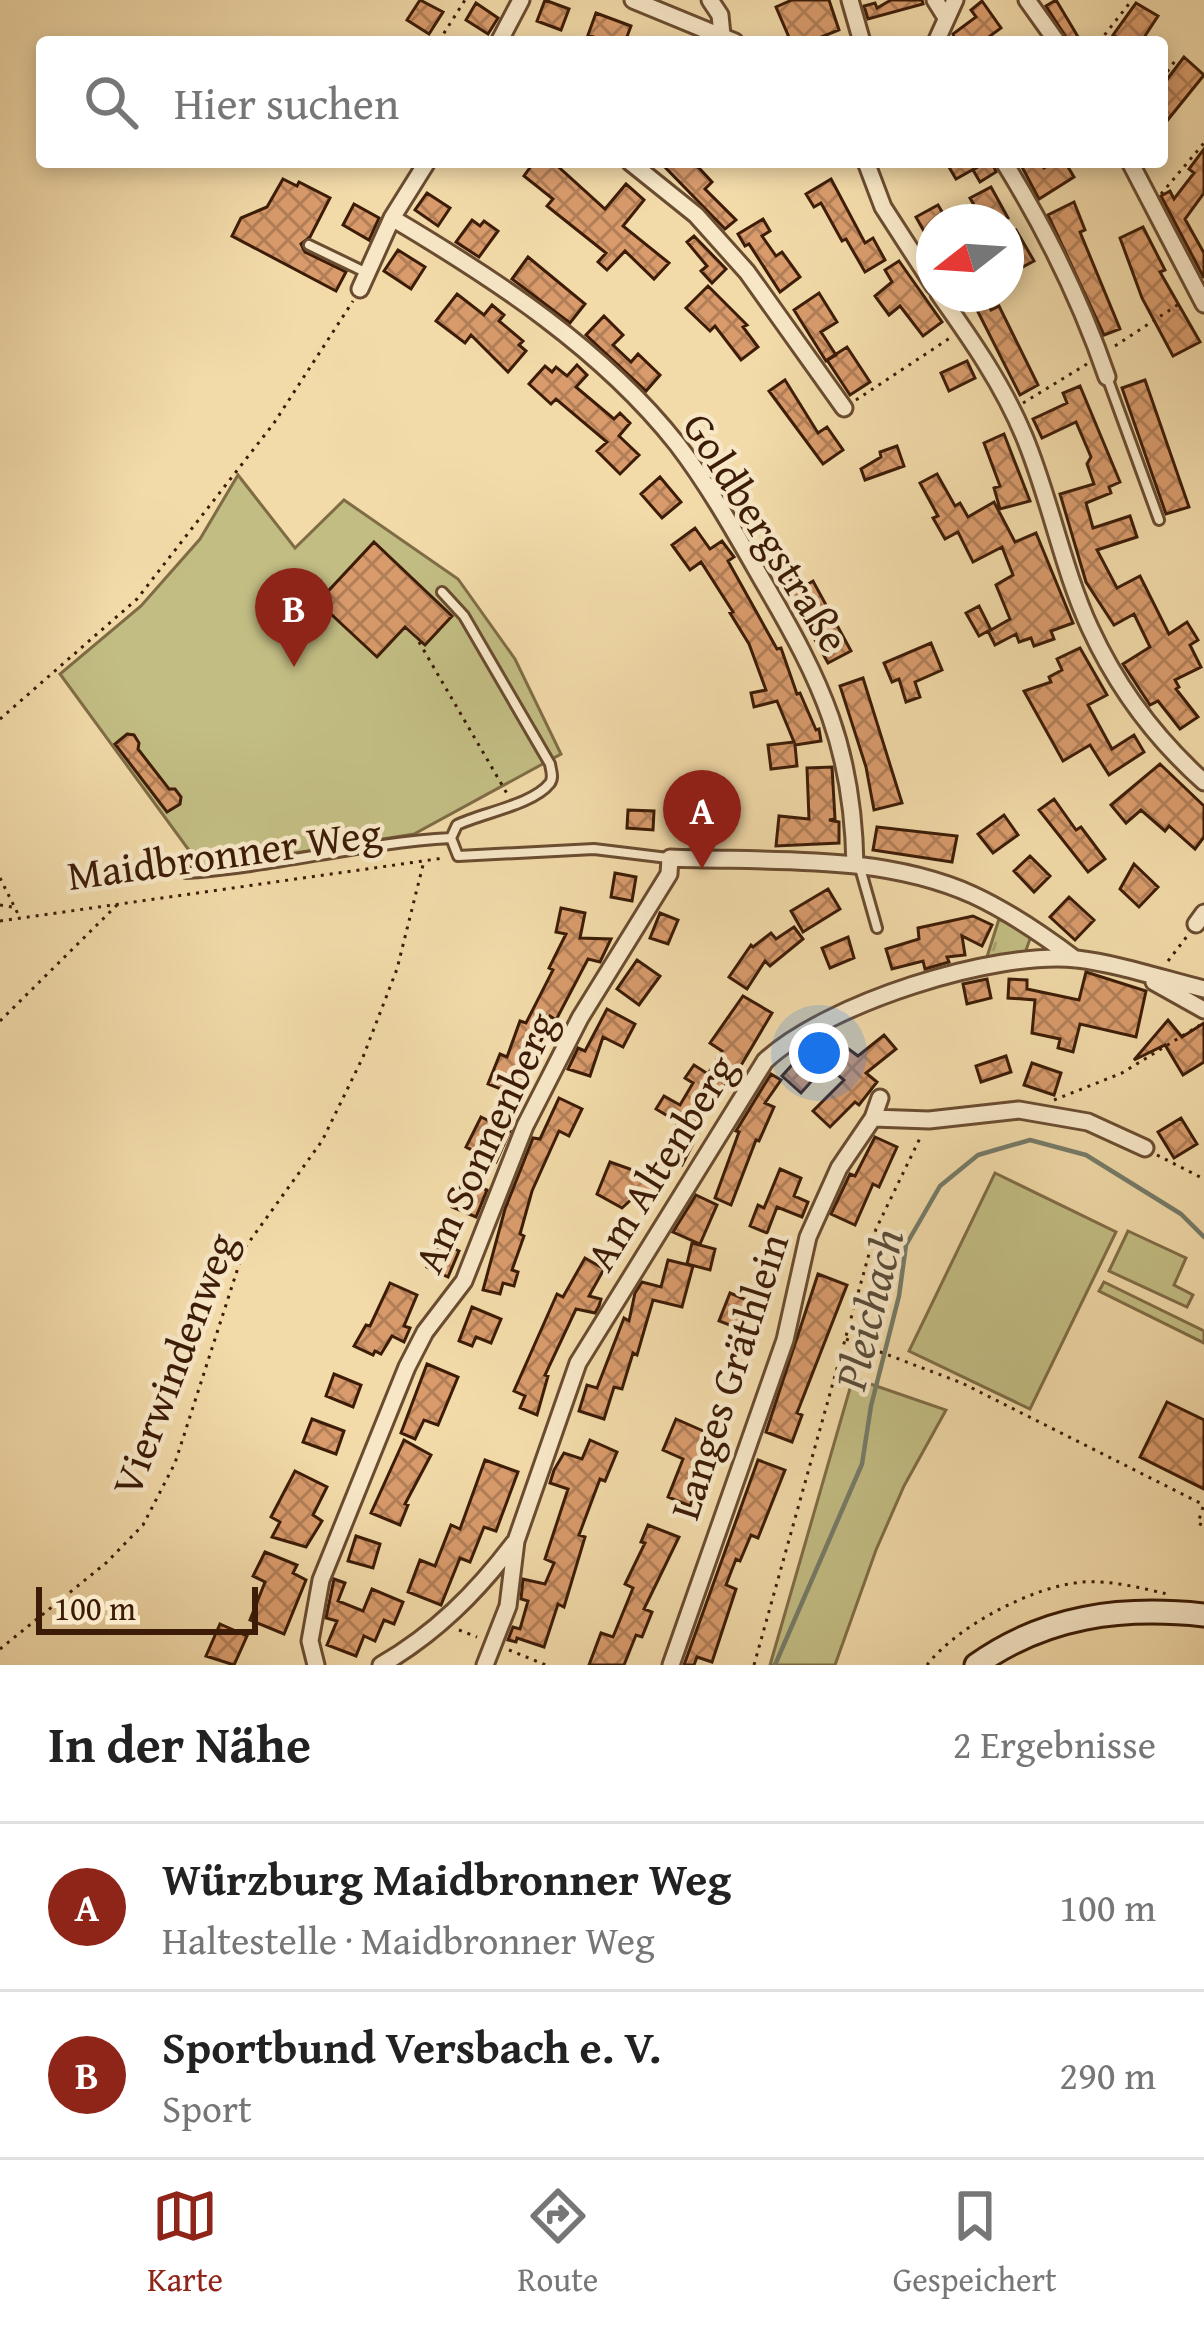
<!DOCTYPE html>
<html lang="de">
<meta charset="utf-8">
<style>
body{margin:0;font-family:"Gentium Book Plus",serif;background:#f2f2f2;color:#222}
.compass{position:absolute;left:916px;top:204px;width:108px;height:108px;border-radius:50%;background:#fff;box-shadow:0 6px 18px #0003;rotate:253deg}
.scale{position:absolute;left:36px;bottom:30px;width:222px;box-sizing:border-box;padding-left:12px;border:6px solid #3c1c07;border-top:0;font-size:33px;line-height:42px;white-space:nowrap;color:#3c1c07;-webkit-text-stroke:9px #f7e7c7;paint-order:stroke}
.you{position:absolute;left:819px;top:1053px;width:42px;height:42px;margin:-30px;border:9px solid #fff;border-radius:50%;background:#1a73e8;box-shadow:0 0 0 18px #1a73e833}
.badge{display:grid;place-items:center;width:78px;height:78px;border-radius:50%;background:#8f2418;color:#fff;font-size:39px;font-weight:700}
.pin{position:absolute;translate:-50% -99px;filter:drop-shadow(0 3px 6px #0008)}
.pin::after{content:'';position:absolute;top:63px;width:42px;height:36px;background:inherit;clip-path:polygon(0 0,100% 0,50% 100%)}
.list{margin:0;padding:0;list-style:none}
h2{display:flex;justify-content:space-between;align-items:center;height:156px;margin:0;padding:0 48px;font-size:51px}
h2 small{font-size:39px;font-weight:400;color:#767676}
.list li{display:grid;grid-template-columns:78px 1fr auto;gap:36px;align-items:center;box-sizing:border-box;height:168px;padding:0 48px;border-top:3px solid #e0e0e0}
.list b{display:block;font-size:45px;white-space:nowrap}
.list p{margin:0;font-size:39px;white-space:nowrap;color:#767676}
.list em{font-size:39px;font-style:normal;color:#767676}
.icon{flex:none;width:66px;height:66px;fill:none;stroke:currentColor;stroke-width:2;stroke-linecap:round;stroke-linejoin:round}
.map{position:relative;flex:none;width:1204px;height:1665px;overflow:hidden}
.search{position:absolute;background:#fff;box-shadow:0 6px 18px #0003;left:36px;right:36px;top:36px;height:132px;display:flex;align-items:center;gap:30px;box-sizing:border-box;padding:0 42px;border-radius:12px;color:#767676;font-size:45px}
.sheet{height:492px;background:#fff}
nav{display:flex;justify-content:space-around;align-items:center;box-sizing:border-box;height:168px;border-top:3px solid #e0e0e0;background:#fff;font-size:33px;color:#767676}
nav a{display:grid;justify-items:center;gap:6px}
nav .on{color:#8f2418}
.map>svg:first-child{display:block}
</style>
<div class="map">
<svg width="1204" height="1665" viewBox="0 0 1204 1665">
<defs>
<pattern id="park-tufts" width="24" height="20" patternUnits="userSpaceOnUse" patternTransform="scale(3)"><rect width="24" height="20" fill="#c2bd83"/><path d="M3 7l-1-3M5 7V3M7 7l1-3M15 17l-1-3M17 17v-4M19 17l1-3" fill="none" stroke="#a8a270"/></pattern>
<pattern id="building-cross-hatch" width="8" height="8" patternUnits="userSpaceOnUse" patternTransform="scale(3)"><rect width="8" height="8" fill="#d99b6c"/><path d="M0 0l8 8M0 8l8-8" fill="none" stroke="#b17e57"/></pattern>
</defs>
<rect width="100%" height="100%" fill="#f2daa9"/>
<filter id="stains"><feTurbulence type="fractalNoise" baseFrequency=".00167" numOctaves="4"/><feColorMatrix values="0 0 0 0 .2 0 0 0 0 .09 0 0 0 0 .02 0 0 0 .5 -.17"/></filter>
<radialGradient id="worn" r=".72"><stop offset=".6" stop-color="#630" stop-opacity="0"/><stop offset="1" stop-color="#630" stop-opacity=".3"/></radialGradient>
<!-- park -->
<path fill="url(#park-tufts)" stroke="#7f6c45" stroke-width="3" d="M999,919L1031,936L1024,956L986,960Z"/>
<!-- garden -->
<path fill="#c2bd83" stroke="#7f6c45" stroke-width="3" d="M238,475L295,548L344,500L458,579L515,659L561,754L414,834L202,868L60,674L141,606L200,539Z
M995,1173L1116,1232L1030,1409L909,1351Z
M1128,1231L1186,1258L1174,1285L1193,1295L1187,1307L1109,1271Z
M1104,1282L1204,1331V1343L1099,1291Z
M853,1378L946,1410L904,1486L876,1550L835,1665H770Z"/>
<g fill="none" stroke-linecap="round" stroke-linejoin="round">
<!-- stream -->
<path stroke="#757b69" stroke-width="4.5" d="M775,1665L862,1464L871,1406L899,1296L906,1245L940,1186L978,1155L1030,1140L1086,1155L1181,1214L1204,1237"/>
</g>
<!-- building -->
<path fill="url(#building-cross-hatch)" stroke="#3c1c07" stroke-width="3" d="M420,0L443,12L429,34L407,20Z
M545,0L569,9L561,30L537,21Z
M792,0H829L839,30L809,42H791L776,7Z
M891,0H922L923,4L868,19L864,6L875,3L877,8Z
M1056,0L1074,30L1081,42H1069L1046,6Z
M982,1L1001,28L982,42H956L953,34L976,17L971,10Z
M476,3L498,18L488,34L466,20Z
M1136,3L1158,16L1141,42H1124L1113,35Z
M596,13L631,26L625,42H607L588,35Z
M1184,57L1204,75L1162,127V86Z
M1204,149V193L1185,219L1204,253V278L1161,196L1170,191L1174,199L1194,173L1189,169Z
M534,162H553L605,209L626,184L644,200L623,226L669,263L654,279L625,251L607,270L598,262L606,253L547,206L553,199L524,176Z
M660,162H689L699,168L712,182L705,189L736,220L725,229Z
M946,162H992L996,172L980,182L973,170L981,165L956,179Z
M1032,162H1041L1044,168L1054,162H1065L1074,177L1039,199L1022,167Z
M283,179L297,186L299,182L330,198L310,237L301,244L305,252L346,272L336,291L232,236L241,218L267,207Z
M831,179L865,243L873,238L885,260L865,272L846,239L842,241L821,203L814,207L806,194Z
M991,187L1008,218L1001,222H984L970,198Z
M427,193L450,208L438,226L415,210Z
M1074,202L1085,230L1080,232L1120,329L1104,335L1048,215Z
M354,204L379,218L369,240L343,225Z
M938,205L948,222H934V249L916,217Z
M763,219L770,231L762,236L776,256L782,252L800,277L780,292L749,244L745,246L738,234Z
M472,220L480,226L484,221L498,231L479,257L456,242Z
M1143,227L1165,270L1160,272L1200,342L1173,356L1142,298L1120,238Z
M1016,230L1034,261L1015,271L1006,255V235Z
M694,236L726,269L712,283L701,271L707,266L687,242Z
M398,250L425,267L411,289L384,271Z
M528,257L585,304L570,323L512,279Z
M899,261L942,322L923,336L900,306L889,315L875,296L892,282L885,270Z
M708,286L747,325L743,327L758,347L741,360L715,326L710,331L686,308Z
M819,293L837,322L821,332L836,355L826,361L794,310Z
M457,294L484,315L492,305L504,315L499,321L523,341L519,345L526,351L508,372L471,335L465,343L436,321Z
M983,294L991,310L999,306L1038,385L1020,395L971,298Z
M604,316L623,335L613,345L631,362L638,354L660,375L646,391L586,335Z
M847,347L870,382L850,395L827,360Z
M967,361L975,378L949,391L941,373Z
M577,365L587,375L576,387L614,419L620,413L630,423L619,436L639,455L620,474L597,451L607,442L556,399L551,404L529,384L545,366L552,372L556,367L567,376Z
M785,380L818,433L827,427L843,450L823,464L769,391Z
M1145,380L1189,507L1166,514L1122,388Z
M1080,386L1120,482L1109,487L1111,493L1086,503L1093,528L1130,516L1137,537L1097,550L1117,588L1140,576L1169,634L1187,622L1198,640L1190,645L1201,667L1175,680L1179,687L1176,689L1198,717L1180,729L1158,701L1150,705L1123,664L1150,647L1134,614L1114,625L1086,582L1060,494L1094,484L1087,464L1091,457L1076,422L1042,438L1033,419L1067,403L1063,393Z
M1004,434L1030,501L1000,509L994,488L1000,486L984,443Z
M897,446L904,466L865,480L861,469L881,457L880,452Z
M937,474L955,506L960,503L968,517L994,502L1015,542L1036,533L1073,623L1051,631L1054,639L1034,646L1031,638L1019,642L1016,634L995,645L988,631L979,636L966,613L979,606L991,630L1010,619L996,585L1013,575L1002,547L973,562L958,532L945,539L933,518L938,516L920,483Z
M660,477L681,502L662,518L641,494Z
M695,528L710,549L722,541L734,557L728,561L777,649L781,648L797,694L800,693L816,730L819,729L821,741L795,745L797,766L771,769L768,745L794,742L777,701L754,707L751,693L766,690L749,644L730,613L733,612L701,562L690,570L672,545Z
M374,542L452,616L425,645L405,627L377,657L318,602Z
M799,575L805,586L813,581L851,651L828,663L784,584Z
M931,643L942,670L915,682L920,697L906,702L899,679L892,682L884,663Z
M1080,648L1107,695L1088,705L1112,749L1134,735L1144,752L1109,775L1090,745L1063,761L1024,691L1051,682L1049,677L1062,670L1057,659Z
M863,678L902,803L874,810L866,767L840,686Z
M127,734L134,735L139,743L138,749L169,789H175L181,797L180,804L167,812L115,744Z
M1160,764L1204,806V837L1195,849L1169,826L1165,831L1141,810L1126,823L1111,805Z
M832,767L835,819L829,820L839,822V843L776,846L779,816L809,819L807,768Z
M1054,799L1076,830L1081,827L1105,859L1088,872L1039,810Z
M628,810L654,811L653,830L627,828Z
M683,813L707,815L705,837L681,835Z
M1004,815L1018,835L993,853L978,834Z
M877,827L957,836L952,862L873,850Z
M1030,856L1050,876L1034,892L1014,871Z
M1134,864L1158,887L1139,907L1120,889Z
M615,873L636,877L632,901L611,897Z
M828,889L840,909L803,932L791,911Z
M1069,897L1094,920L1075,940L1050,917Z
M561,908L585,913L580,938L611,939L600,962L588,959L556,1020L550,1016L521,1097L488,1084L500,1054L507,1057L520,1021L526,1023L553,970L549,968L566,934L556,932Z
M660,913L678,920L668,944L650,938Z
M973,916L992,925L982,946L962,936L965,955L947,957L949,962L925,969L923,961L892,969L886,949L919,939L918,928Z
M794,927L803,939L770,966L765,961L747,989L729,977L751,945L753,947L771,933L776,939Z
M848,937L854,958L830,968L822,948Z
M637,960L660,976L639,1005L617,989Z
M1086,972L1146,991L1136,1037L1080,1024L1073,1052L1058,1048L1060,1039L1032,1033L1035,1000L1008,998L1009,979L1027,980V989L1079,1000Z
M987,979L991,998L967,1004L963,984Z
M743,996L772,1013L733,1079L730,1078L717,1098L712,1096L693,1127L700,1130L682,1165L662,1155L678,1122L656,1109L664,1096L680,1105L693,1083L685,1078L694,1065L708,1074L722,1051L710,1043Z
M607,1009L635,1024L623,1047L603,1037L590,1076L568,1069L578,1048L585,1051Z
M1168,1020L1182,1037L1204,1023V1062L1183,1075L1165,1045L1134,1060Z
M884,1035L896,1049L866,1073L877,1082L859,1105L855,1102L830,1127L813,1111L844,1080L826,1065L801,1093L782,1076L809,1046L820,1055L834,1038L858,1056Z
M1006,1056L1011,1072L981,1082L976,1066Z
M1032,1063L1061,1073L1054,1095L1024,1085Z
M771,1074L781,1080L765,1103L774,1107L759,1141L756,1140L731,1205L715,1198L739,1132L736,1131Z
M559,1098L582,1109L569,1136L559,1131L532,1191L520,1234L524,1236L512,1270L518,1272L514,1286L503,1283L500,1294L483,1290L505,1209L533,1138L540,1139Z
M481,1117L510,1131L496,1162L466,1147Z
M1181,1118L1197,1144L1174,1158L1158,1132Z
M875,1137L897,1147L879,1187L873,1184L855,1225L831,1214L850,1174L855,1176Z
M610,1162L664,1181L647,1208L633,1198L622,1208L597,1194Z
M780,1169L801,1178L794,1196L808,1202L802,1217L777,1207L767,1233L750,1226L758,1205L764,1208Z
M463,1180L487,1190L476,1217L452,1207Z
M696,1195L717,1205L700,1244L673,1232Z
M439,1242L459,1251L448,1277L427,1267Z
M692,1243L715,1249L710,1270L687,1264Z
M585,1258L604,1269L589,1296L601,1299L599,1306L595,1313L576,1309L545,1375L548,1376L537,1415L520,1408L525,1396L514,1391L557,1294L563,1297Z
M668,1260L693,1266L682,1307L653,1300L637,1355L633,1353L622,1389L614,1387L604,1419L579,1411L587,1385L597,1388L624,1318L629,1321L635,1293L642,1282L661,1287Z
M818,1274L847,1285L797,1413L802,1415L792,1442L766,1432Z
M390,1283L417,1295L404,1326L410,1328L404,1342L392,1336L381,1354L375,1351L373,1355L354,1346L366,1325L370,1326Z
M730,1293L754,1303L743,1330L719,1321Z
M472,1307L501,1319L491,1343L476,1337L472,1346L459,1341Z
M427,1364L458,1377L438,1425L424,1420L415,1439L401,1433Z
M334,1374L361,1385L353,1407L326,1396Z
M1167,1402L1204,1420V1489L1140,1457Z
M312,1419L344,1431L336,1454L303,1442Z
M676,1419L710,1434L694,1473L701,1476L690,1506L668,1497L683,1459L663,1450Z
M404,1440L431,1455L405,1504L408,1505L400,1525L371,1513Z
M590,1440L617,1452L605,1481L600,1479L579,1535L585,1537L564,1607L558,1604L544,1647L517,1638L516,1642L508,1640L513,1627L520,1629L528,1601L521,1599L523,1579L545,1584L554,1563L545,1559L568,1489L550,1483L554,1470L564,1453L582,1459Z
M485,1460L518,1472L496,1531L484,1527L470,1562L460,1558L441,1605L408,1592L420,1560L435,1566L451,1525L460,1529Z
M758,1460L785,1470L758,1538L751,1535L740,1561L736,1559L726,1585L736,1589L712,1662L697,1657L694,1665H684Z
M295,1471L327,1487L313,1515L322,1521L306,1547L272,1537L280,1522L271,1517Z
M648,1525L679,1537L644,1609L652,1612L642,1637L636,1635L624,1665H589L601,1633L613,1637L633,1588L625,1584L645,1543L641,1542Z
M356,1536L380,1544L373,1568L348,1561Z
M265,1552L297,1565L293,1573L306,1580L284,1634L250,1620L265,1582L253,1576Z
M334,1579L345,1583L338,1601L363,1611L372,1589L403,1602L394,1624L384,1620L375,1641L364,1636L356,1656L327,1645L337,1621L326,1618Z
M220,1624L247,1636L234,1665L206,1656Z"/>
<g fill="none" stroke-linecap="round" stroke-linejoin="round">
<defs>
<path id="service" d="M309,245L365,272
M1107,377L1159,520
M442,592L464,616L550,764C551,771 554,777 550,783C533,805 481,813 457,825L451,838
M860,868L877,928
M186,873C275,867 362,843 451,838L458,856L594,849L668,858"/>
<path id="minor" d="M633,0L735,42
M710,0L720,15L722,35
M850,0L862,42
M935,0L945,16
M1027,0L1057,42
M499,42L521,0
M936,42L955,0
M630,162L696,215L747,272L844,408
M866,162L883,207L934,286
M1004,162C1046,230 1081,301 1107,377
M1130,162L1204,304
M392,218C495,279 602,349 677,444C710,487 737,536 764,583C822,682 853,748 855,865
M360,289L392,218L427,162
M939,294C971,339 1003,385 1024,436C1050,498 1062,567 1090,628C1117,687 1156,739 1204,782
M1196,924L1204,913
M1154,982L1204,1010
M873,1118L929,1120L1019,1110L1088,1122L1145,1148
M316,1665L310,1641L321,1580L407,1367L425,1332L464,1281L525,1126L580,1018L669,874L670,858C769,862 880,853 973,895C1010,912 1043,935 1075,959
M381,1665C435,1634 476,1593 514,1543
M485,1665L508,1606L516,1541L578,1363L765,1061C826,1004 994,950 1077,959C1119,964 1163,979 1204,989
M671,1665L785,1340L808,1237L839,1168L873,1118L880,1098"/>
<path id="secondary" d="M976,1665C1045,1616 1121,1606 1204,1615"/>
</defs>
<!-- service casing -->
<use href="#service" stroke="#6a4c30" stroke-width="14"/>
<!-- minor casing -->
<use href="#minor" stroke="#6a4c30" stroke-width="21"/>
<!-- secondary casing -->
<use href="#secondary" stroke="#3c1c07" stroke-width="27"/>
<!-- path -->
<path stroke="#3c1c07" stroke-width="3" stroke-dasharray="3 6" stroke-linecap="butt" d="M439,41L465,0
M1099,42L1132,0
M1162,79L1175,61
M1161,194L1204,143
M1115,346L1182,302
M856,400L953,336
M1023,403L1087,364
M419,642L509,797
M0,719L137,599L274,423L353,301
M0,878L19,916
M0,905L12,907
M0,921L444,858
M1168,961L1188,935
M0,1021L118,904
M1054,1100L1122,1073L1200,1025
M1157,1155L1204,1179
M846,1339L962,1383L1204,1505
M1203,1507L1198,1523L1204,1526
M459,1630L477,1637
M0,1649L106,1563L143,1525L175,1463L244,1249L322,1141L363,1057L397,969L424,861
M509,1650L546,1665
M754,1665L876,1229L921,1136
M927,1665C957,1626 1033,1586 1083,1582C1109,1580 1142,1588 1167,1594"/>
<!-- service -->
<use href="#service" stroke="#f7e7c7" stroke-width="8"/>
<!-- minor -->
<use href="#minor" stroke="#f7e7c7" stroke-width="15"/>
<!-- secondary -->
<use href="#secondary" stroke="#f7e7c7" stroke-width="21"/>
</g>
<g text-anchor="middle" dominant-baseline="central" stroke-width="9" stroke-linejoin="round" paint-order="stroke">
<!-- street labels -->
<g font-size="42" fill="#3c1c07" stroke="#f7e7c7">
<text transform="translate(767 532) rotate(58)">Goldbergstraße</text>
<text transform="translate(224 853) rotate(-8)">Maidbronner Weg</text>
<text transform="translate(484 1142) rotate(-65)">Am Sonnenberg</text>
<text transform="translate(660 1162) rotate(-58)">Am Altenberg</text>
<text transform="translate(173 1364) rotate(-69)">Vierwindenweg</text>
<text transform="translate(728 1376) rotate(-72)">Langes Gräthlein</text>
</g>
<!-- water labels -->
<g font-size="45" font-style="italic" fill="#584b38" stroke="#f7e7c7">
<text transform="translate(868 1309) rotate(-76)">Pleichach</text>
</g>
</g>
<rect width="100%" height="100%" filter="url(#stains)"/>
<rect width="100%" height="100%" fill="url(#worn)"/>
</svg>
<svg class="compass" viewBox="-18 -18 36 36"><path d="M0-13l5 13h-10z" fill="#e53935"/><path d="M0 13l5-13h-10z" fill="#767676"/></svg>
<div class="scale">100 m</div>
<div class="you"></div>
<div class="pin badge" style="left:702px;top:869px">A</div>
<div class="pin badge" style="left:294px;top:667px">B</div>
<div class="search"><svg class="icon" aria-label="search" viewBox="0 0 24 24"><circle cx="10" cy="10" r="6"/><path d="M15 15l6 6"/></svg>Hier suchen</div>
</div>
<section class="sheet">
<h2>In der Nähe<small>2 Ergebnisse</small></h2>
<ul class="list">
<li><span class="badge">A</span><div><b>Würzburg Maidbronner Weg</b><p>Haltestelle · Maidbronner Weg</p></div><em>100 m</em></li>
<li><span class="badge">B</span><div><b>Sportbund Versbach e. V.</b><p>Sport</p></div><em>290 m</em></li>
</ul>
</section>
<nav>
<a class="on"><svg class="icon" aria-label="map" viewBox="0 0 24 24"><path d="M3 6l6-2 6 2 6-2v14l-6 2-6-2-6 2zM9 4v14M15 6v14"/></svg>Karte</a>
<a><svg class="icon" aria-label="directions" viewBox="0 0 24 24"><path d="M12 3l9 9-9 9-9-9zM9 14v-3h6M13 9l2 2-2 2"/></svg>Route</a>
<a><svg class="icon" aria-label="saved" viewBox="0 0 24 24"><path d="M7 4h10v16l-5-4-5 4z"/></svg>Gespeichert</a>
</nav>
